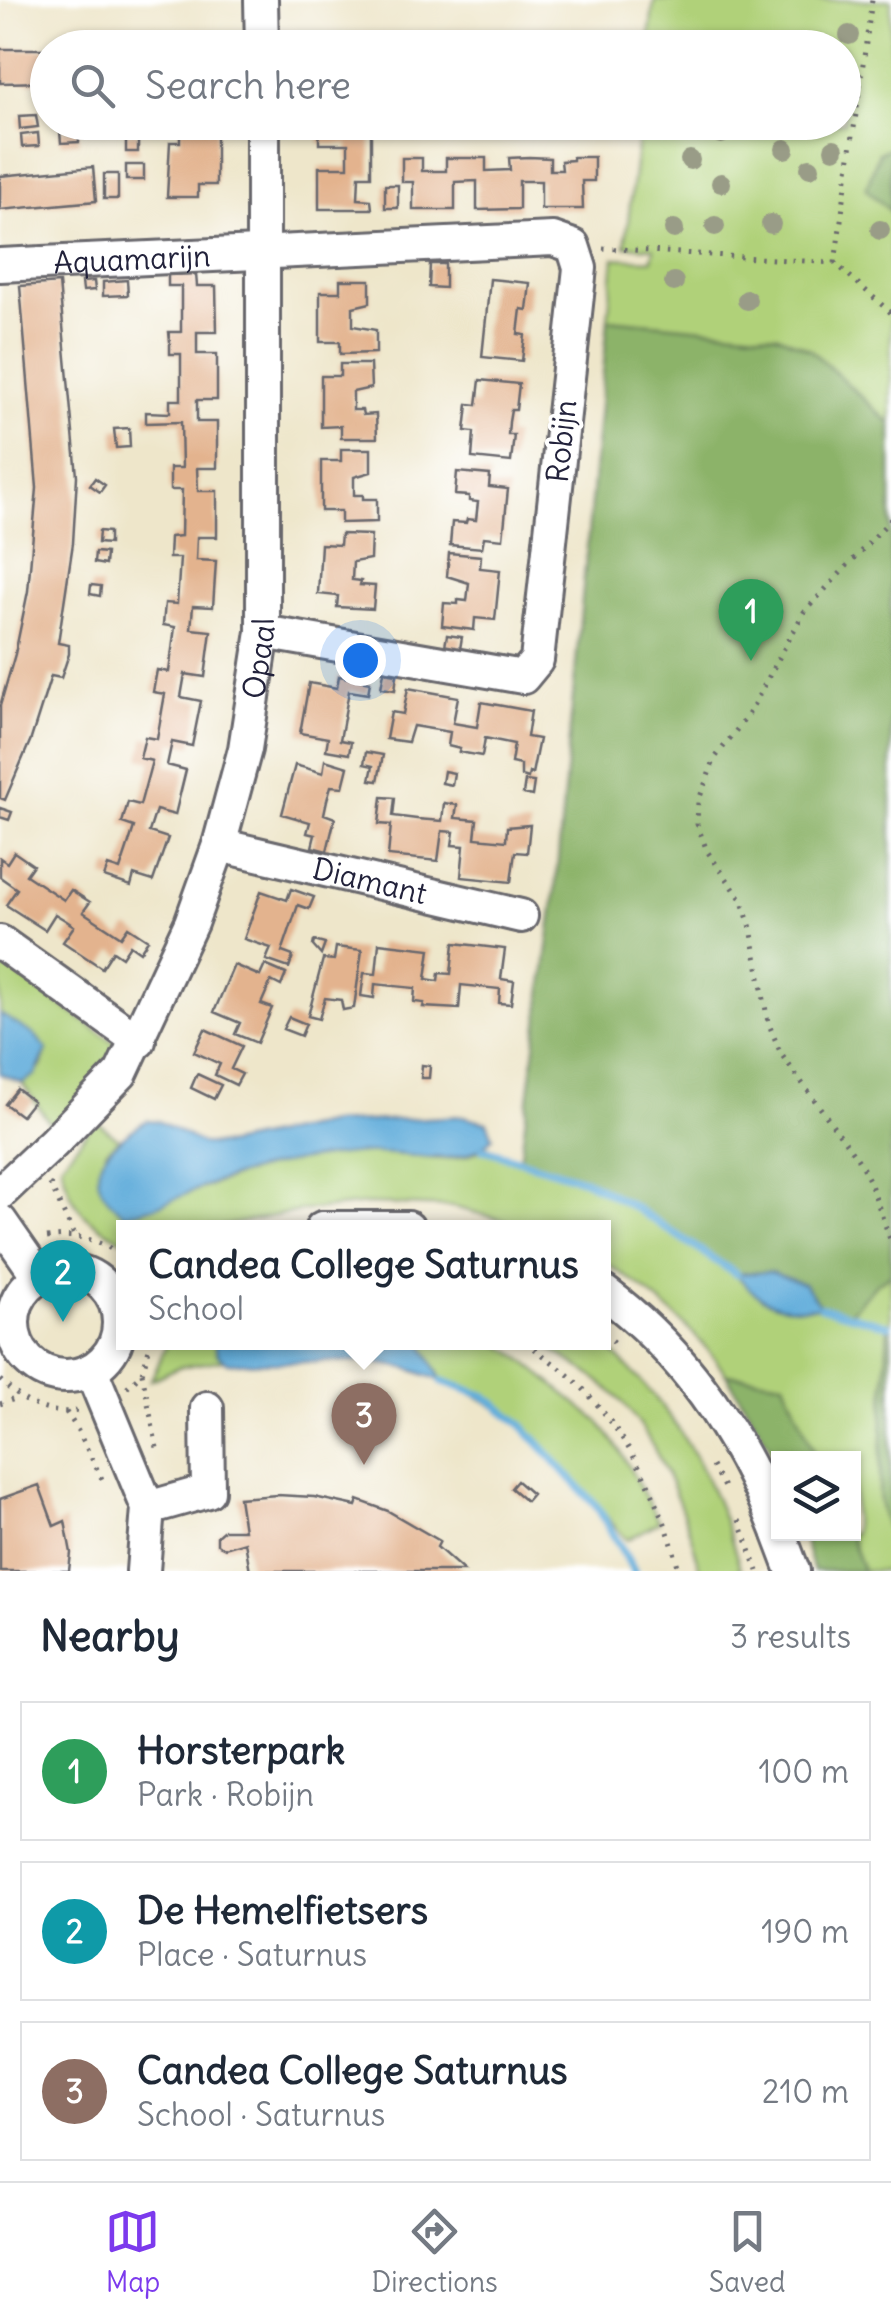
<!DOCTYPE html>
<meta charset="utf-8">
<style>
body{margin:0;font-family:Delius,sans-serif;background:#f6f6f7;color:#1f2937}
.controls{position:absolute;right:30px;bottom:30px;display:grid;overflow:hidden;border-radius:0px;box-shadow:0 2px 8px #0004}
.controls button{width:90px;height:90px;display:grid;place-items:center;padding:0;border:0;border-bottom:2px solid #e0e1e3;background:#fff;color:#1f2937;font:50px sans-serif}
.you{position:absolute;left:360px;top:660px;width:35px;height:35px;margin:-25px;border:8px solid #fff;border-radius:50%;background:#1a73e8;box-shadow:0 0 0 15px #1a73e833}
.badge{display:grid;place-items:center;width:65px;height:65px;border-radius:50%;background:#7c3aed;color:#fff;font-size:32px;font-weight:700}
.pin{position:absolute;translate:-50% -82px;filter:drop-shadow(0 2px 5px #0008)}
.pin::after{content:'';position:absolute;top:52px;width:35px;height:30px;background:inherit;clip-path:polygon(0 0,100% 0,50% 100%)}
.popup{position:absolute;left:116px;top:1220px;width:495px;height:130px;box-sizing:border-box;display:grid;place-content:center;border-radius:0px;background:#fff;filter:drop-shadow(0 2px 8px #0005);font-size:32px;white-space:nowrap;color:#747a83}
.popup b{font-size:38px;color:#1f2937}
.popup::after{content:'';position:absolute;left:50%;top:100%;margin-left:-20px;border:20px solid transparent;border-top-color:#fff}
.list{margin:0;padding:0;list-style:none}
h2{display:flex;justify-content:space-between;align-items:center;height:130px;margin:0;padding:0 40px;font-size:42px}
h2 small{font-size:32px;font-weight:400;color:#747a83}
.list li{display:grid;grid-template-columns:65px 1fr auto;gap:30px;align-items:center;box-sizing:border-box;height:140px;margin:0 20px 20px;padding:0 20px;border:2px solid #e0e1e3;border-radius:0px}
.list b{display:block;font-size:38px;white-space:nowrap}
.list p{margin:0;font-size:32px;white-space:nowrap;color:#747a83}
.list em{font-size:32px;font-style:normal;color:#747a83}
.icon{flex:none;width:55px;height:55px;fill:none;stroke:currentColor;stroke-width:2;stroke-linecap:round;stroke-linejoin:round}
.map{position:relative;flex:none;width:891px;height:1571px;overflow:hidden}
.search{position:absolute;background:#fff;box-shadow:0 2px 8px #0004;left:30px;right:30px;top:30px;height:110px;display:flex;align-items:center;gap:25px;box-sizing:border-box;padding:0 35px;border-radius:55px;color:#747a83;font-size:38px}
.sheet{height:610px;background:#fff}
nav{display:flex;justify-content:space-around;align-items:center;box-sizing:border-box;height:140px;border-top:2px solid #e0e1e3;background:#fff;font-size:28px;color:#747a83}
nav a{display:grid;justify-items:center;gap:5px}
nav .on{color:#7c3aed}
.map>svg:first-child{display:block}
</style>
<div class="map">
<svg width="891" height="1571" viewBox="0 0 891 1571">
<rect width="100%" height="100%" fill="#fff"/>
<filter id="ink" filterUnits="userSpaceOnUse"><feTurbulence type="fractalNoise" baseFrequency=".01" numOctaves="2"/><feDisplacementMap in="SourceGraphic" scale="20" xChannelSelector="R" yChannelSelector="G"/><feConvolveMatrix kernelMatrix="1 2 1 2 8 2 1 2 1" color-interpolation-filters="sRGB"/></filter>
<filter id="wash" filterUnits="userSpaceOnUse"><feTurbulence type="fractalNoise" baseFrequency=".0048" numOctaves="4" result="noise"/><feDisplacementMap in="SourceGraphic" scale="40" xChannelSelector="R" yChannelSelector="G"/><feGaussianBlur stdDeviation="2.25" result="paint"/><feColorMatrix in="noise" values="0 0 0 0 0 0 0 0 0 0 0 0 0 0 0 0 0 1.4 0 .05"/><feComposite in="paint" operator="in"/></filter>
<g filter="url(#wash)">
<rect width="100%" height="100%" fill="#eee6ca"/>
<!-- green -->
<path fill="#b0d179" stroke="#697a5a" stroke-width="2.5" d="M654,0H891V1571H823L811,1534H854V1458H785L758,1379L726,1374C694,1327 652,1292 604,1262V1228L530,1227L453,1207L368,1204L300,1211L219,1227L124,1228V1241C82,1217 74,1212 61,1164L96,1121L119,1139L106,1151L142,1211C216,1182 292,1152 373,1152C410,1152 453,1171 485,1146L515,1159L558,1170L646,324L608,319L614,258L652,260L654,248L625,246L640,123L844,122V48L648,47Z
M0,962L115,1043L116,1059L54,1129L22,1083L41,1067L47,1050L0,1014Z
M167,1343H215L217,1354L224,1360L179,1367L151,1380Z
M422,1343H497L518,1356L599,1422L619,1449L659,1522L627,1540C572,1479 522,1408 442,1381Z
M542,1343H602C676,1407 714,1478 741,1571H700C690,1521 657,1441 623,1403C601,1379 569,1361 542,1343Z"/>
<!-- forest -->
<path fill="#8cb369" stroke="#576a52" stroke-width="2.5" d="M891,147V212L866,189L879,153Z
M608,319L778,335L810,349L891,424V1274L876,1284L849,1314L821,1307L804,1284L770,1272L736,1274L637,1209L585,1180L520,1160L554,901Z
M888,1325L891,1329V1538L883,1518L879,1494Z
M726,1374L784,1382L817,1458H778V1469L768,1443Z
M802,1534H849L863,1571H813Z"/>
<!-- water -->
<path fill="#63aedb" stroke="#42688b" stroke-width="2.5" d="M0,1014L36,1036L47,1050L35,1075L22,1083L0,1074Z
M463,1116L487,1122L493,1137C457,1175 408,1149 362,1153C313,1157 265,1165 219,1181C187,1191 158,1210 124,1214C72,1173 107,1147 147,1120L158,1121L203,1144L224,1145L331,1123Z
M770,1272L804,1284L821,1307C780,1311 763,1306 736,1274Z
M215,1343H422L442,1381L407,1368L364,1361L228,1363L217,1354Z"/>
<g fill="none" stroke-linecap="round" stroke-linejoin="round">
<!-- stream -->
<path stroke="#63aedb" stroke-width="8" d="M483,1149L585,1180L637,1209L736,1274
M821,1307L888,1325
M442,1381L485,1396L522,1425L598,1508L634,1571"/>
</g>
<g id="blocks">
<!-- building -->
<path fill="#e3b38e" d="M520,34V48H478V35Z
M543,34H585V48H543Z
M413,35H455V48H413Z
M319,37H371V46L319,48Z
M384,37H397V48H384Z
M166,41H198V48H166Z
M0,49H48V82L0,83Z
M36,115L38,127L20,129L19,116Z
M180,122H216V185H198V197H167L170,142H180Z
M319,122H371V176H359L358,199L371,200L372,209H319V167H348V144H319Z
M455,123H466V133H455Z
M413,125H433V136L413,137Z
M78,129L79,142L61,143L60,131Z
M38,133L39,146L22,147L21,135Z
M126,133H138V152H126Z
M573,157H594V181H582L583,209H541V181H519V209L477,210V181L455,182V210H413V182H402V158H422V171H446V158H486V171L510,170L509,158L529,157L550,158V170H562L561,161L573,160Z
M126,165H144V180H126Z
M93,167L96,201L0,210V176Z
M104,174H118V199H104Z
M385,185H398V208H385Z
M430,264H445V288L429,287Z
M196,274L197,286H216L217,332H197V354H217V400H197V422H217V468H197L198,491H217V537H197L196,560L216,561L213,607L193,606L191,629L211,631L205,677L185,674L181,697L201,701L192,746L172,742L167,765L186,770L175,815L156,810L149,832L168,838L153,881L134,875L131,886L104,877L108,866L120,870L127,849L134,827L122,823L128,802L140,805L152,761L140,758L145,737L157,739L165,694L153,692L157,670L169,672L175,627L163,625L165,603L177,604L180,558H169L170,537L181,536L182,490H170V468H182L181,422L146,423V412L170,413V400H181V354H170V342L169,332H181V286H168V275Z
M490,279L530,283L527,310L521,309L518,334L525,335L522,361L482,357Z
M127,280L128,295L103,296V282Z
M340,280H370V303L353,307V326L376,330V353L340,354V342H320V292H340Z
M94,281L95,290L83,291L82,282Z
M59,283L77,476L73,543L58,643L69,645V654L61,678L51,676L31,739L5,800L0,798V706L15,654L28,591L37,488L20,286Z
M340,364H370L371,388L353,392V410H362L363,415L376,414L377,438H341V426L321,427V376H340Z
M480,380L519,384L516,410H511L509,422L508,435H514L511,462L472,458L474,432L465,431L468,404L477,405Z
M129,428L130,447L116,448L114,429Z
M341,449H371V472L354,477V495H363V499H377V522L341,523V511H321V461H341Z
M457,472L490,475L489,487L508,489L503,539L484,537L482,548L450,545L452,522L466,523L467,519L476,520L478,502L469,501V496L455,495Z
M95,478L105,485L100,492L90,485Z
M99,531L109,532V544L98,543Z
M341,534L371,535L370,559L353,562L352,580L361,581L360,585L375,586L373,609L337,607L338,596L318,594L321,544L340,545Z
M95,552L106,553L105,565L94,563Z
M449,553L481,556L480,568L500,570L495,620L475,618L474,630L442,626L444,603L458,604V600L467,601L469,583L447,576Z
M91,585L101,586L100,596L90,594Z
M447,635L462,637L460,649L445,646Z
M384,672L397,674L395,690L381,688Z
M339,676L370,682L368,694L349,691L340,740L351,742L349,754L326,750L328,738L300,733L309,683L337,688Z
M408,688L458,697L453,723L477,727L481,702L531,711L527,737L539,739L532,774L529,773L528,778L521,776V765L511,763L514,744L485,738L482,756L459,752L460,749L448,746L450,732L413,726L408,742L386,739L391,712L403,714Z
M366,752L383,755L378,781L370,780L373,766L364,764Z
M325,760L348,767L343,787L331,786L327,800L324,814L335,818L327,851L312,847L315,835L307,833L310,822L282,814L295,765L323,773Z
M444,771L454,773L452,785L442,783Z
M525,781L534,782L532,796L523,794Z
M382,797L395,798L393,816L417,819L442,821L444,803L457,805L455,818L477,820L475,838L506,841L507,827L530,825L527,853L515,852L511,882L461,877L464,846L452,845L454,832L442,831L438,861L388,856L391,825L379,824Z
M0,808L12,812L9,820L0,817Z
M14,852L33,865L26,875L64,900L71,890L90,902L83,912L121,937L128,927L148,940L140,952L130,945L122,957L113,951L102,968L63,942L74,926L65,920L55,914L45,930L6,905L17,889L0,877V858L7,863Z
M291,889L314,897L309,909L298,905L282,952L293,956L289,968L266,960L271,948L244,939L261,891L287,900Z
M314,941L325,944L321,955L313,946Z
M379,943L430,949L426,979L438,981L439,973L451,974L454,943L505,949L501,979L514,981L511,1004L499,1003L500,989L461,985L459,1009L423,1007L424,1003L414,1002L415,988L375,984L374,998L361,996L364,973L376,974Z
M336,947L362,950L354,1008L343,1010L341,1000L325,998L319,1019L308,1016L323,959L334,960Z
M234,965L260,976L265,965L286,974L281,986L271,981L261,1004L272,1008L257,1043L235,1034L240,1023L214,1012Z
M289,1017L306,1024L301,1036L283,1029Z
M205,1029L242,1046L231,1069L242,1074L236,1085L215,1075L220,1064L194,1052Z
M422,1065L430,1066L429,1078H421Z
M197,1074L221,1085L214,1099L191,1088Z
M17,1089L33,1101L21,1116L5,1104Z
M517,1481L532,1494L526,1501L511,1488Z
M39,1485L54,1526L65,1521L71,1553L69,1571H0V1499Z
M277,1495L314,1497L356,1506L358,1500L388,1511L440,1541L437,1547L464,1571H250L245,1542L225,1548L217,1544V1536L224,1530H244L239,1498Z"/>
</g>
</g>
<g filter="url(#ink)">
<use href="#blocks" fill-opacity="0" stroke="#69676d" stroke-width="2.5"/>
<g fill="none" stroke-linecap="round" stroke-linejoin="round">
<defs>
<g id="minor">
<path d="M261,0L262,48"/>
<path id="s1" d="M0,265L553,239L573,246L580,268L537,660L523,677L263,632"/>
<path id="s2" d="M219,845L521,916"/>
<path d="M0,942L139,1041"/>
<path id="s3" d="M0,1193L53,1143L121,1073L191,923L219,845L245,749L263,632V122"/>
<path d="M0,1221L39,1277"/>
<path d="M322,1228H408"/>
<circle cx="66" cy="1323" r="53"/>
<path d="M604,1292C687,1354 741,1436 778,1531"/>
<path d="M91,1370L148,1508L143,1571"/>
<path d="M148,1508L208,1491L207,1408"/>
<path d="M779,1534L793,1571"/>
</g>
</defs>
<!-- minor casing -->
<use href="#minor" stroke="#69676d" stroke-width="38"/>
<!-- path -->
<path stroke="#69676d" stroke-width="5" stroke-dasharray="2.5 8" stroke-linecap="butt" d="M603,248L835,263L891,313
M835,263L872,0
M891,519L804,612L748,715L715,758L698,802L697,824L707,851L741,899L751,928L768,1022L781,1054L859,1161L870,1182L891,1242
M50,1184L74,1235
M47,1238C78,1233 99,1240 124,1257
M604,1334L617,1344
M526,1342C546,1358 569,1373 586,1392C631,1440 665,1508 679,1571
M142,1373L157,1448
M0,1380C23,1402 44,1415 77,1411
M127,1387L142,1373L151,1342
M0,1404L18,1398
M66,1412L76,1427L102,1479
M712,1466L724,1487
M739,1520L758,1571"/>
<!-- minor -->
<use href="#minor" stroke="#fff" stroke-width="32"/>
</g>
<!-- trees -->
<g fill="#999c87">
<circle cx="849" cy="35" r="10"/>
<circle cx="721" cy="134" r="10"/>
<circle cx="785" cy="149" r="10"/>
<circle cx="834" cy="149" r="10"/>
<circle cx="690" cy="160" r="10"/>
<circle cx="810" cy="168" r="10"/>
<circle cx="721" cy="183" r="10"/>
<circle cx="771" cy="224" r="10"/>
<circle cx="715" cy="226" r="10"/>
<circle cx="674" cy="229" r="10"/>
<circle cx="880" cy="230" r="10"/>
<circle cx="674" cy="282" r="10"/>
<circle cx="747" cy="300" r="10"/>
</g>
</g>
<g text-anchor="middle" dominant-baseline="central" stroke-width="8" stroke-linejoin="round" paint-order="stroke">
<!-- street labels -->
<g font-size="30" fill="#22223b" stroke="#fff">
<text stroke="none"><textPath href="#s1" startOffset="132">Aquamarijn</textPath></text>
<text transform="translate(561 441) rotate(-84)">Robijn</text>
<text stroke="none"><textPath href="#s3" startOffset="610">Opaal</textPath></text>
<text stroke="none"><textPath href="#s2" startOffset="155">Diamant</textPath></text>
</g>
</g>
</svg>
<div class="controls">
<button><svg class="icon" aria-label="layers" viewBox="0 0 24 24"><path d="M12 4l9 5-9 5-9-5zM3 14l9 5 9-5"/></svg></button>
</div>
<div class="you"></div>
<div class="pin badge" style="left:751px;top:661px;background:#2e9e5b">1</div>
<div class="pin badge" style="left:63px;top:1322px;background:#0f9aa8">2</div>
<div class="pin badge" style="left:364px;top:1465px;background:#8d6e63">3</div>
<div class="popup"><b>Candea College Saturnus</b>School</div>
<div class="search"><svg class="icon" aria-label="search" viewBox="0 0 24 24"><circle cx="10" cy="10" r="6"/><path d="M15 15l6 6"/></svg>Search here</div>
</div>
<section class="sheet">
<h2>Nearby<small>3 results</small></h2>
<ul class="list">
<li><span class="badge" style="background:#2e9e5b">1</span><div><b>Horsterpark</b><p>Park · Robijn</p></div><em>100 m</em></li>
<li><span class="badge" style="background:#0f9aa8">2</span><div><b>De Hemelfietsers</b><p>Place · Saturnus</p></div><em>190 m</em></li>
<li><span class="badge" style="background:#8d6e63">3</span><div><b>Candea College Saturnus</b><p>School · Saturnus</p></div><em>210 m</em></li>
</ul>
</section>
<nav>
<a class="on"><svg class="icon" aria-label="map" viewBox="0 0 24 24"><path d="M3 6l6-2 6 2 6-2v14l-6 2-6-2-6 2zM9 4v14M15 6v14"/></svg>Map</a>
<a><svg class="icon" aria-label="directions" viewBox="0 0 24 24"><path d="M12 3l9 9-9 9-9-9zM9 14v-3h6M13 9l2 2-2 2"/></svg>Directions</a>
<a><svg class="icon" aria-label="saved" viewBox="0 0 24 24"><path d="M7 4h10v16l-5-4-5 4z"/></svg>Saved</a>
</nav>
